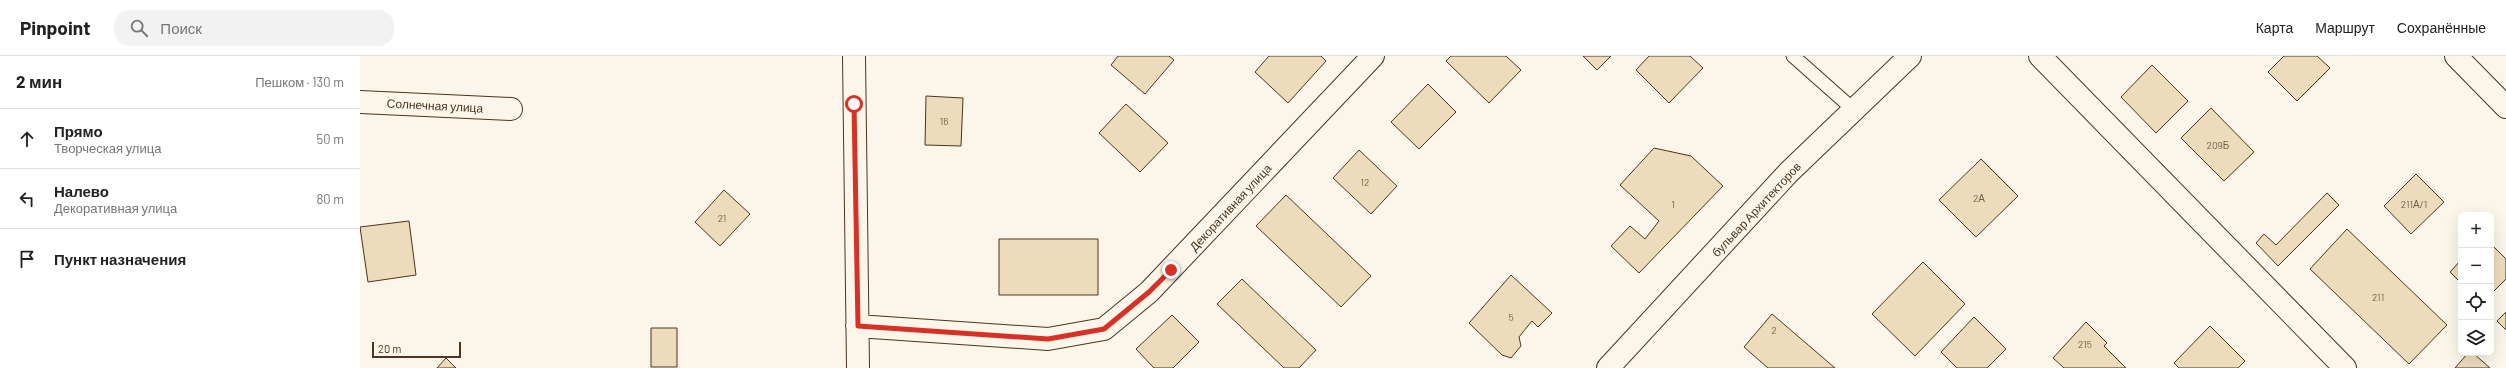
<!DOCTYPE html>
<html lang="ru">
<meta charset="utf-8">
<style>
body{margin:0;font-family:Barlow,sans-serif;background:#f2f2f2;color:#222}
.controls{position:absolute;right:12px;bottom:12px;display:grid;overflow:hidden;border-radius:8px;box-shadow:0 4px 16px #0002}
.controls button{width:36px;height:36px;display:grid;place-items:center;padding:0;border:0;border-bottom:1px solid #e0e0e0;background:#fff;color:#222;font:20px sans-serif}
.scale{position:absolute;left:12px;bottom:10px;width:89px;box-sizing:border-box;padding-left:4px;border:2px solid #4a3520;border-top:0;font-size:11px;line-height:14px;white-space:nowrap;color:#4a3520;-webkit-text-stroke:3px #fbf6e9;paint-order:stroke}
.stop{position:absolute;width:12px;height:12px;margin:-9px;border:3px solid #d93025;border-radius:50%;background:#fff}
.stop.end{background:#d93025;border-color:#fff;box-shadow:0 1px 4px #0008}
.list{margin:0;padding:0;list-style:none}
h2{display:flex;justify-content:space-between;align-items:center;height:52px;margin:0;padding:0 16px;font-size:17px}
h2 small{font-size:13px;font-weight:400;color:#767676}
.list li{display:grid;grid-template-columns:26px 1fr auto;gap:12px;align-items:center;box-sizing:border-box;height:60px;padding:0 16px;border-top:1px solid #e0e0e0}
.list b{display:block;font-size:15px;white-space:nowrap}
.list p{margin:0;font-size:13px;white-space:nowrap;color:#767676}
.list em{font-size:13px;font-style:normal;color:#767676}
.icon{flex:none;width:22px;height:22px;fill:none;stroke:currentColor;stroke-width:2;stroke-linecap:round;stroke-linejoin:round}
.map{position:relative;flex:none;width:2146px;height:312px;overflow:hidden}
header{display:flex;align-items:center;gap:24px;box-sizing:border-box;height:56px;padding:0 20px;background:#fff;border-bottom:1px solid #e0e0e0}
header strong{font-size:19px}
nav{display:flex;gap:22px;margin-inline-start:auto;font-size:14px}
.search{width:280px;height:36px;background:#f2f2f2;display:flex;align-items:center;gap:10px;box-sizing:border-box;padding:0 14px;border-radius:16px;color:#767676;font-size:15px}
main{display:flex}
aside{flex:1;background:#fff}
.map>svg:first-child{display:block}
</style>
<header>
<strong>Pinpoint</strong>
<div class="search"><svg class="icon" aria-label="search" viewBox="0 0 24 24"><circle cx="10" cy="10" r="6"/><path d="M15 15l6 6"/></svg>Поиск</div>
<nav><a>Карта</a><a>Маршрут</a><a>Сохранённые</a></nav>
</header>
<main>
<aside>
<h2>2 мин<small>Пешком · 130 m</small></h2>
<ul class="list">
<li><svg class="icon" aria-label="ahead" viewBox="0 0 24 24"><path d="M12 20V5M6 11l6-6 6 6"/></svg><div><b>Прямо</b><p>Творческая улица</p></div><em>50 m</em></li>
<li><svg class="icon" aria-label="left" viewBox="0 0 24 24"><path d="M17 20v-9H6M10 6l-5 5 5 5"/></svg><div><b>Налево</b><p>Декоративная улица</p></div><em>80 m</em></li>
<li><svg class="icon" aria-label="arrive" viewBox="0 0 24 24"><path d="M6 21V4h12l-3 4 3 4H6"/></svg><div><b>Пункт назначения</b></div></li>
</ul>
</aside>
<div class="map">
<svg width="2146" height="312" viewBox="0 0 2146 312">
<rect width="100%" height="100%" fill="#fbf6e9"/>
<!-- building -->
<path fill="#ecdcbc" stroke="#4a3520" d="M758,0H809L814,4L785,38L751,9Z
M909,0H961L966,5L928,47L895,16Z
M1091,0H1146L1161,14L1129,47L1086,5Z
M1223,0H1251L1237,14Z
M1289,0H1330L1343,12L1309,47L1276,14Z
M1924,0H1957L1970,12L1937,45L1908,16Z
M1792,9L1828,45L1796,77L1761,41Z
M1068,28L1096,56L1059,93L1031,66Z
M566,40L603,42L601,90L565,89Z
M766,48L808,87L780,116L739,77Z
M1851,52L1894,96L1864,125L1821,82Z
M1294,92L1331,100L1363,130L1279,217L1251,190L1270,170L1285,183L1299,165L1260,129Z
M999,94L1037,130L1011,158L973,122Z
M1621,103L1658,140L1616,181L1579,144Z
M2056,118L2084,146L2051,178L2024,150Z
M364,134L390,158L360,190L335,166Z
M1967,137L1979,149L1918,210L1896,187L1904,178L1916,189Z
M926,139L1011,220L981,251L896,170Z
M49,165L56,219L8,226L0,171Z
M1987,173L2087,269L2049,308L1950,213Z
M639,183H738V239H639Z
M2131,188L2146,203V223L2131,238Z
M2101,204V227L2090,216Z
M1563,206L1605,248L1555,300L1512,258Z
M1151,219L1192,257L1178,271L1172,265L1159,281L1161,290L1151,302L1142,299L1109,267Z
M882,223L956,294L939,312H924L857,248Z
M2146,256V274L2137,265Z
M1412,258L1475,312H1408L1384,291Z
M812,259L839,286L813,312H794L776,293Z
M1614,261L1646,293L1627,312H1597L1581,296Z
M1726,266L1747,287L1744,290L1766,312H1704L1693,302Z
M1850,270L1885,305L1878,312H1819L1814,307Z
M291,272H317V311H291Z
M2108,297H2113L2130,312H2095Z
M86,302L96,312H77Z"/>
<g fill="none" stroke-linecap="round" stroke-linejoin="round">
<defs>
<path id="lane" d="M1433,0L1494,54"/>
<path id="street" d="M494,0L498,312
M1680,0L1985,312
M2096,0L2146,51
M0,46L151,53
M497,270L688,283L744,273L789,236L1013,0
M1248,312L1429,116L1550,0"/>
</defs>
<!-- lane casing -->
<use href="#lane" stroke="#4a3520" stroke-width="15"/>
<!-- street casing -->
<use href="#street" stroke="#4a3520" stroke-width="24"/>
<!-- lane -->
<use href="#lane" stroke="#fbf6e9" stroke-width="13"/>
<!-- street -->
<use href="#street" stroke="#fbf6e9" stroke-width="22"/>
</g>
<g fill="none" stroke-linecap="round" stroke-linejoin="round">
<!-- route -->
<path stroke="#d93025" stroke-width="5" d="M494,48L498,270L688,283L744,273L789,236L811,214"/>
</g>
<g text-anchor="middle" dominant-baseline="central" stroke-width="3" stroke-linejoin="round" paint-order="stroke">
<!-- number labels -->
<g font-size="10" fill="#725f47">
<text x="584" y="65">16</text>
<text x="1858" y="89">209Б</text>
<text x="1005" y="126">12</text>
<text x="1619" y="142">2А</text>
<text x="1313" y="148">1</text>
<text x="2054" y="148">211А/1</text>
<text x="362" y="162">21</text>
<text x="2018" y="241">211</text>
<text x="1151" y="261">5</text>
<text x="1414" y="274">2</text>
<text x="1725" y="288">215</text>
</g>
<!-- street labels -->
<g font-size="12" fill="#4a3520" stroke="#fbf6e9">
<text transform="translate(75 49) rotate(3)">Солнечная улица</text>
<text transform="translate(870 151) rotate(-47)">Декоративная улица</text>
<text transform="translate(1396 153) rotate(-47)">бульвар Архитекторов</text>
</g>
</g>
</svg>
<div class="controls">
<button>+</button>
<button>−</button>
<button><svg class="icon" aria-label="locate" viewBox="0 0 24 24"><circle cx="12" cy="12" r="6"/><path d="M12 2v4M12 18v4M2 12h4M18 12h4"/></svg></button>
<button><svg class="icon" aria-label="layers" viewBox="0 0 24 24"><path d="M12 4l9 5-9 5-9-5zM3 14l9 5 9-5"/></svg></button>
</div>
<div class="scale">20 m</div>
<div class="stop" style="left:494px;top:48px"></div>
<div class="stop end" style="left:811px;top:214px"></div>
</div>
</main>
